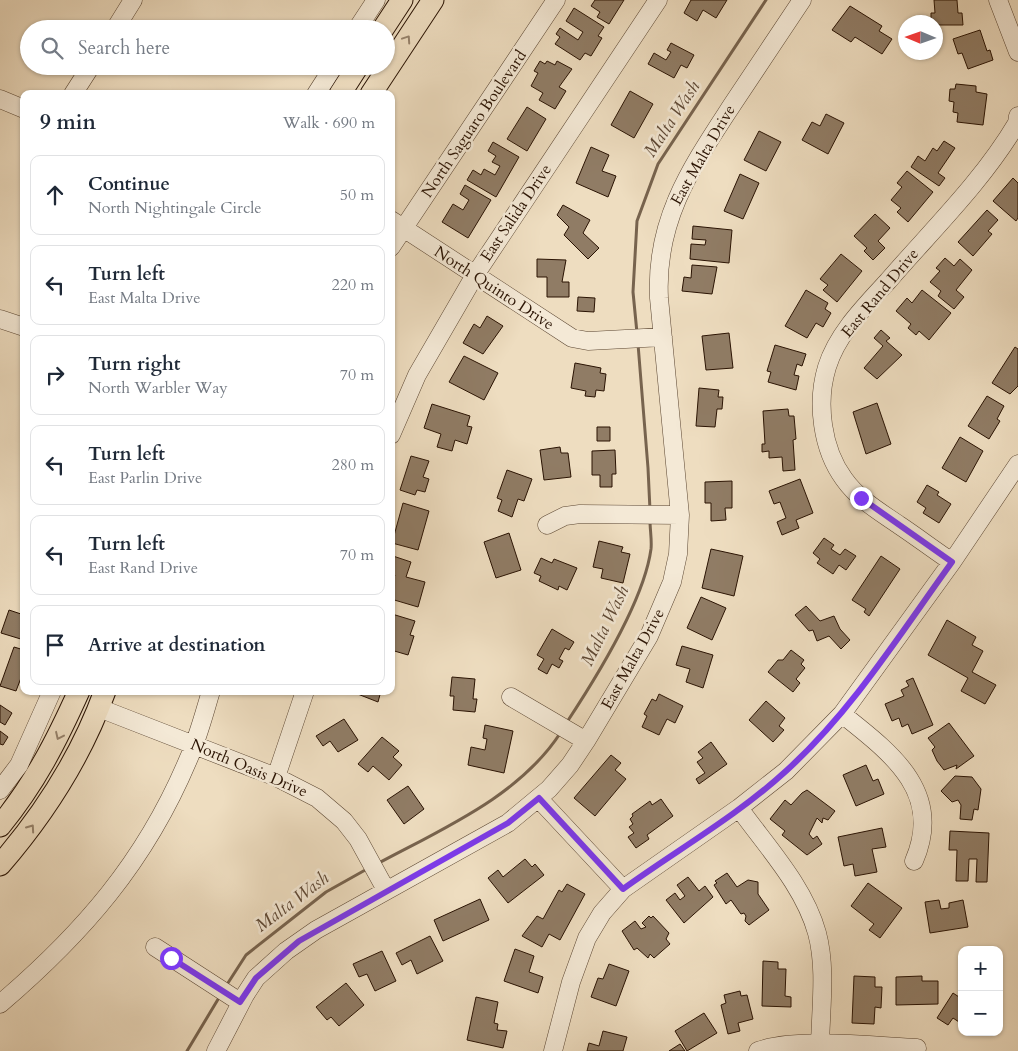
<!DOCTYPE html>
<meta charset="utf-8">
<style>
body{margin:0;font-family:Cardo,serif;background:#f6f6f7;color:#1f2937}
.controls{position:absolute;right:15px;bottom:15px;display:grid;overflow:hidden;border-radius:10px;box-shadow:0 1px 4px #0004}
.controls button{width:45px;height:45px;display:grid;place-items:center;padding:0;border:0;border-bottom:1px solid #e0e1e3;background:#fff;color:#1f2937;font:25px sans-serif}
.compass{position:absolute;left:898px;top:15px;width:45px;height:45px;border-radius:50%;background:#fff;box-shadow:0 1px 4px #0004;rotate:272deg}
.stop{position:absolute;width:15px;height:15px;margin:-11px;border:4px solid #7c3aed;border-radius:50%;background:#fff}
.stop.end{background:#7c3aed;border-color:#fff;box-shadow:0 1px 5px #0008}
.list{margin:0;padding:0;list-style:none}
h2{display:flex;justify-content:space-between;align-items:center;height:65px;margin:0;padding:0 20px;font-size:21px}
h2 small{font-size:16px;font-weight:400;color:#747a83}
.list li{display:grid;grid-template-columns:32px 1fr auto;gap:15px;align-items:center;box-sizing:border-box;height:80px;margin:0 10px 10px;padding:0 10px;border:1px solid #e0e1e3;border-radius:10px}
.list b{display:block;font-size:19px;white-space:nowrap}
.list p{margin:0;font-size:16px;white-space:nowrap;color:#747a83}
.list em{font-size:16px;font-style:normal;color:#747a83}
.icon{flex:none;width:28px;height:28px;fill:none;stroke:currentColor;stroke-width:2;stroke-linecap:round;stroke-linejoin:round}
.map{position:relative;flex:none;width:1018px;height:1051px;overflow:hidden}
.search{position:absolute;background:#fff;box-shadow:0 1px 4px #0004;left:20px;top:20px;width:375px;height:55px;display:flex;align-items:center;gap:12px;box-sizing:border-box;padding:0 18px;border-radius:28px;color:#747a83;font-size:19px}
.panel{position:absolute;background:#fff;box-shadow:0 1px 4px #0004;left:20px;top:90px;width:375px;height:605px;border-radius:10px}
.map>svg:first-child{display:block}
</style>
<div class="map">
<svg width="1018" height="1051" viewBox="0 0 1018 1051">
<rect width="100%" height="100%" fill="#eeddc0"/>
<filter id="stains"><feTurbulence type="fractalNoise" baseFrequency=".004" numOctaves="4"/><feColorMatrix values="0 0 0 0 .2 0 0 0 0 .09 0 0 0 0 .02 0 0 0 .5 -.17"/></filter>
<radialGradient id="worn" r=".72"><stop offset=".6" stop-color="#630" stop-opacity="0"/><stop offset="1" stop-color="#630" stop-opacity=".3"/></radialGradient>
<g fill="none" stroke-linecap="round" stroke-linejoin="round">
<!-- stream -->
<path stroke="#77634e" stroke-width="3" d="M637,333L633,292L637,221L658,164L766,0
M638,344L648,468L650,510
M567,722C596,678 644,601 651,549C652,540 650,530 650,521
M377,864C442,829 520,796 561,732
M226,986L246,955L326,892L367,869
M187,1051L220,996"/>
</g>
<!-- building -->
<path fill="#907c65" stroke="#2a1303" d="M595,0H624L609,24L597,17L600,12L591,6Z
M691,0H727L716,18L703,10L697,21L684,13Z
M934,0H957L958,13H962L963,25H936V22H931V13H935Z
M850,6L882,26L879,31L892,39L882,54L855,37L851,42L832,30Z
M574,8L604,27L598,36L602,38L591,56L585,53L580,60L555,44L560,37L556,34L560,28L578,40L583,32L566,21Z
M980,30L987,51L990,50L993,60L968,69L962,53L958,54L953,39Z
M671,43L694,55L687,68L681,65L674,78L648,64L654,53L666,60L671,52L667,50Z
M540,61L545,64L547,61L555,65L557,61L572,69L559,87L566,91L555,109L539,100L543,93L531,86L538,73L534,71Z
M956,84L976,86V92L987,94L983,125L957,122L958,113L953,112L954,102L949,101L950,89H955Z
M630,91L653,104L634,138L611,125Z
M527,107L546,119L527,151L507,139Z
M826,114L844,123L828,154L802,140L812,122L820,126Z
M759,131L781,142L766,171L744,160Z
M944,141L955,148L938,173L945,178L939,186L911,167L918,156L925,161L933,148L937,151Z
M493,142L519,157L496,197L467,180L473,170L481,175L484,169L495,175L500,166L492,162L496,156L488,151Z
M591,147L609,155L602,171L616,176L608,197L576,183Z
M907,171L933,192L908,222L897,212L901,208L891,200L902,187L897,183Z
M740,174L759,183L743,219L724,211Z
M1013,178L1018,183V218L1016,221L993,201Z
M465,185L491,200L468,238L442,222L453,204L463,210L469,200L460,194Z
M563,205L590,220L583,233L599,248L588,259L564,235L569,227L557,215Z
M987,210L998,220L988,231L992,234L973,256L958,242Z
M875,214L890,228L878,241L885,248L873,260L864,251L867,248L854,236Z
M693,226L732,230L729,263L690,259L691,244L705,245L706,240L692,239Z
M841,254L862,271L837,302L823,290L828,285L820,279Z
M945,258L954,266L960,259L972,270L956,290L964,297L954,309L938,296L941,291L930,282L940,271L936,268Z
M537,259L566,260L562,282H569V297H547V277H537Z
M692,265L717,267L712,294L682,291L684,277L691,278Z
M806,290L828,303L825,309L831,313L823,327L816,323L807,338L785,326Z
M922,290L951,313L929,340L919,331L916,335L908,328L911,324L896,311L907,298L912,303Z
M578,297L595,298L594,312L577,311Z
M487,316L503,326L483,354L463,343L474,324L480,328Z
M881,330L890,338L886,341L902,355L877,379L864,368L883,346L874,338Z
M729,333L733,368L706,370L702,336Z
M775,345L806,354L802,366L797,364L794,375L799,376L796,390L768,382L771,372L767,371Z
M1015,347L1018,349V386L1010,394L992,383Z
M464,356L498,373L484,400L449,382Z
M575,363L601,368L600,373L606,374L604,391L596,390L595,397L585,396L586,391L571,388Z
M699,388L719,390L718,397H723L722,409H717L715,427L696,426Z
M987,396L1004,406L997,419L1000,421L989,439L968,426Z
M877,403L891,444L866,454L853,412Z
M432,404L470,416L467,426L472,427L467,444L455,440L452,451L437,447L441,434L424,428Z
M788,409L789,416H794L796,439L793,440L795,470L783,471L782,457L769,458V451L762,452V444H765L763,411Z
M597,427H610V441H597Z
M960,437L983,451L966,482L942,468Z
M560,447L561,453H568L571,477L544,480L540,450Z
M615,450L616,474H612V487H600V475H592V451Z
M411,456L429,461L423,477L429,479L425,492L417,490L415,495L400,490Z
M507,470L532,479L524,501L518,499L512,517L498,511L502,500L497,498Z
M800,479L813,513L796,520L799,528L782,535L777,522L786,518L780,502L774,504L769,491Z
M732,481V508H725L726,520L711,521V503H705V482Z
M927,485L939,492L937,495L951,504L939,523L923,513L926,508L917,502Z
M403,503L429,511L418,550L392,543Z
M509,533L521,570L496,578L484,542Z
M824,538L834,545L831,549L840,555L845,549L856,556L846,570L839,565L833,574L817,563L820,559L813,553Z
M599,541L623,547L621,552L630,554L623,583L601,578L603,569L593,567Z
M711,549L743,556L734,596L702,588Z
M393,556L411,562L406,577L425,582L418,607L391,599V584L395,575L391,574Z
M881,556L900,569L869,616L864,612L866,609L852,600Z
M541,558L552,563L554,559L577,568L567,590L559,586L558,590L539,581L541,576L534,573Z
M701,597L726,608L712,640L687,628Z
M806,606L820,621L834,616L840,629L850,640L841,649L829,636L817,641L813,630L809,631L795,615Z
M9,610L24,615V640L1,633Z
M392,614L415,621L410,635L414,636L408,655L391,650Z
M947,620L976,637L972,645L983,651L972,672L996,685L985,704L961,691L968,678L928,655Z
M552,629L574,642L569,650L565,648L559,659L563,661L559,668L552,664L547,674L538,669L544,659L537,655Z
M682,646L713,655L703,688L686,682L690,669L676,665Z
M14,647L24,650V670L16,691L0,686Z
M791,650L804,660L801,664L805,668L796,679L800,683L793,692L768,672L778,660H783Z
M452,677L475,679L473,699H477L475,712L453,710L454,696H450Z
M913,678L933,725L912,734L908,724L902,727L899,718L892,721L885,704L904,696L901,690L909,686L906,681Z
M350,691H381L378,702Z
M659,694L683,706L675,723L667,719L659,735L642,727L647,716L644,714L652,699L656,701Z
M766,701L785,718L779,726L784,730L773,742L749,720Z
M0,705L12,713L5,725L0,722Z
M344,719L358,740L338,752L330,741L323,746L316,736Z
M949,723L974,756L956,769L957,765L944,770L937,761L932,750L935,747L928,738Z
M485,725L513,731L504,773L468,765L471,747L485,750L487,739L483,738Z
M0,731L8,737L3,745L0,744Z
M382,737L399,751L393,757L402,765L389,780L373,766L368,772L358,764Z
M711,742L727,764L699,784L696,779L705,773L697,762L703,758L698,752Z
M611,755L621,763L615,770L626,779L595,816L574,798Z
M866,765L873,781L878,779L884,794L856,806L843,775Z
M955,776L972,777L981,789L978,810L974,809L972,820L960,819L961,805L958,800L952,802L941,791Z
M408,786L424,809L404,824L387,800Z
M807,790L835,811L828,820L823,818L822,823L817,818L809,834L813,839L817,836L822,844L807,855L782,835L785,831L770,819L785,800L791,805L802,793Z
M661,799L673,816L647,835L649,839L636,848L628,837L634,833L629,827L633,824L630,819L633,816L632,814L650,801L652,805Z
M882,828L886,847L872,849L877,872L855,876L853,864L844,866L838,837Z
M950,831L989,833L987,882H976L977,859H969L968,881H956L957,850H949Z
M525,859L532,867L535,864L544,875L508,903L488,878L498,870L503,877Z
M727,873L737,887L748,880L758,882V894L769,910L749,925L745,921L746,916L744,913L741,914L731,900L726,904L714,885L717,883L715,881Z
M688,877L699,891L705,886L713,897L684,923L666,900L675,893L680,900L685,896L677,885Z
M868,883L902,908L880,938L869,930L874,924L851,906Z
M567,884L585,894L560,940L549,934L542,947L522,936L537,916L543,919L559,890L562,892Z
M480,899L489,920L443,941L434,920Z
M939,900L941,909L949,908V903L963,900L968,927L930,933L925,902Z
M649,916L651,918L653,916L669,933L666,939L670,944L654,958L650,954L648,958L637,948L634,950L622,931L635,921L641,929L646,927L642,923Z
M430,936L443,961L417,974L411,960L402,965L396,953Z
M515,949L534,956L529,972L543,977L538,993L504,981Z
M382,951L396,981L375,991L367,974L359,977L353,964Z
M763,961L778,962V969H786L785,996L791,997V1007L762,1006Z
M609,964L629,971L616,1006L591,997L598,978L603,979Z
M854,976L875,977V987H882L881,1008L875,1007L874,1024L852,1023Z
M922,976V981H938V1004L896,1005V977Z
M346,983L364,1005L339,1026L331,1017L327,1020L316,1007Z
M740,991L741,996L747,995L753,1019L738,1023L740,1031L728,1034L721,1005L726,1003L724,995Z
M953,993L962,999V1024L953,1018L948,1025L937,1018Z
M476,997L498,1002L494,1023L498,1024L497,1030L507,1031L503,1048L467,1040Z
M704,1013L717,1033L687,1051L675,1031Z
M603,1031L627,1037L623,1051H587L589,1043L599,1046Z
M680,1044L685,1051H669Z"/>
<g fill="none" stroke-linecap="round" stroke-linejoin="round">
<defs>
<path id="minor" d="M998,0L1018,52
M115,29L133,0
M357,29L376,0
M73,94L91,66
M316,94L334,66
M0,99L24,109
M391,220L572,338L588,341L663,337
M391,247L556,0
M0,319L24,327
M391,435L417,375L475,275L658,0
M547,525L565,516L580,514L680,515
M952,562C934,550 917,537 899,525C879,511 859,500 844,479C822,449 816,403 827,367C837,334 865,306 888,281C932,230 982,182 1017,123L1018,116
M511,697L586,741
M99,708L276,777L317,798L344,821L358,839L386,890
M842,714C891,753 944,792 914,861
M276,777L305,691
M0,790L19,765L52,691
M539,799L623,889
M739,808C767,847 804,886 817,933C827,970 820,1013 820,1051
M155,947L240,1002
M0,1004C83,933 145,862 188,760C198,738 204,714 211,691
M216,1051L245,995L256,978L286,951L316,930L508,823L549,789L570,765L586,741L649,636L672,582L678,554L680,515L659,298C655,220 691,168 732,105C755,70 779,35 802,0
M553,1051L571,982L587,938L602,913L623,889L739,808L786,771L842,714L952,562L1018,464
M758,1051C795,1037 875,1046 917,1048"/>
<path id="major" d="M383,29L402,0
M340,94L358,66
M371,94L433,0
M0,826C35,783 56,742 79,691
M0,865C45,813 81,757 105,691"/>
</defs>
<!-- minor casing -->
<use href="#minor" stroke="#5b4632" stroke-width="19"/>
<!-- major casing -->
<use href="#major" stroke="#2a1303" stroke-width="23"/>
<!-- minor -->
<use href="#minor" stroke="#f4e9d6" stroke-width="18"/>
<!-- major -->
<use href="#major" stroke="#eeddc0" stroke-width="21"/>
</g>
<!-- one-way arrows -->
<defs><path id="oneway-chevron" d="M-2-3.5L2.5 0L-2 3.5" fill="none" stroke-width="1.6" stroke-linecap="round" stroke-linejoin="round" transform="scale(1.25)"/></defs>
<g stroke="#96826b">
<use href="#oneway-chevron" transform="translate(407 39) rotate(-56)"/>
<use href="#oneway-chevron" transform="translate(59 736) rotate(115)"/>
<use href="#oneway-chevron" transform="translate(31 828) rotate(-55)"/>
</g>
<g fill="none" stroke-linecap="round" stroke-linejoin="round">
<!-- route -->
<path stroke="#7c3aed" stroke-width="6" d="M171,958L240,1002L256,978L299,941L508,823L539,798L623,889C677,850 737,816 786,771C852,711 900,634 952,562L861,498"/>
</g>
<g text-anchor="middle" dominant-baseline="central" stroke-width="5" stroke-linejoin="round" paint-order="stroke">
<!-- street labels -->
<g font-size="16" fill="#2a1303" stroke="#f4e9d6">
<text transform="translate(474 124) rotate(-56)">North Saguaro Boulevard</text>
<text transform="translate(703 155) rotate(-60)">East Malta Drive</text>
<text transform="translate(516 213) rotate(-56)">East Salida Drive</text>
<text transform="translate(494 288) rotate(33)">North Quinto Drive</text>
<text transform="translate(880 293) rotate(-50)">East Rand Drive</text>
<text transform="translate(633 659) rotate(-61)">East Malta Drive</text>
<text transform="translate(249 768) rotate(23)">North Oasis Drive</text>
</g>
<!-- water labels -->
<g font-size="18" font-style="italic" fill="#5e4835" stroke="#f4e9d6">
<text transform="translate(672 119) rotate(-57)">Malta Wash</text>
<text transform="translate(605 626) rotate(-64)">Malta Wash</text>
<text transform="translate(292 902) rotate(-37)">Malta Wash</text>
</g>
</g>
<rect width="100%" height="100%" filter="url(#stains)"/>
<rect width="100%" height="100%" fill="url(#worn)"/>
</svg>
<div class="controls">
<button>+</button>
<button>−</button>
</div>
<svg class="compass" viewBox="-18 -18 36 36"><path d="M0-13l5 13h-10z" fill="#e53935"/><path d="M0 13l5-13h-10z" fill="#747a83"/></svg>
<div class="stop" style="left:171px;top:958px"></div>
<div class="stop end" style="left:861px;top:498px"></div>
<div class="search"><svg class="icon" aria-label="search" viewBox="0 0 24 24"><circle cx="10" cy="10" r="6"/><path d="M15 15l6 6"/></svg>Search here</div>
<section class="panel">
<h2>9 min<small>Walk · 690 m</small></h2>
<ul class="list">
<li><svg class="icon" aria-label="ahead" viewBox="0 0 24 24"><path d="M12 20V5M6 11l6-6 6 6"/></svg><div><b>Continue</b><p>North Nightingale Circle</p></div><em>50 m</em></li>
<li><svg class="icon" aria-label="left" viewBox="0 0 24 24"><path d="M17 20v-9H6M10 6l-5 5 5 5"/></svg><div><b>Turn left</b><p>East Malta Drive</p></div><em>220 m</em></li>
<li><svg class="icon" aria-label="right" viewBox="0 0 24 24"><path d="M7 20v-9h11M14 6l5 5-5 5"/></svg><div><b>Turn right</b><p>North Warbler Way</p></div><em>70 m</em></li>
<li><svg class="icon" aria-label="left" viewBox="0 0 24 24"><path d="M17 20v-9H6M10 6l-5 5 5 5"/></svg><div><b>Turn left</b><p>East Parlin Drive</p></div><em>280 m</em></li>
<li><svg class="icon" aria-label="left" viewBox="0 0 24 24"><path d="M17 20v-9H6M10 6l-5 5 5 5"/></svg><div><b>Turn left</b><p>East Rand Drive</p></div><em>70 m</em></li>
<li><svg class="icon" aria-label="arrive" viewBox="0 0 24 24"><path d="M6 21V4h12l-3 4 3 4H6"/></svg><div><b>Arrive at destination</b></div></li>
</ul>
</section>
</div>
